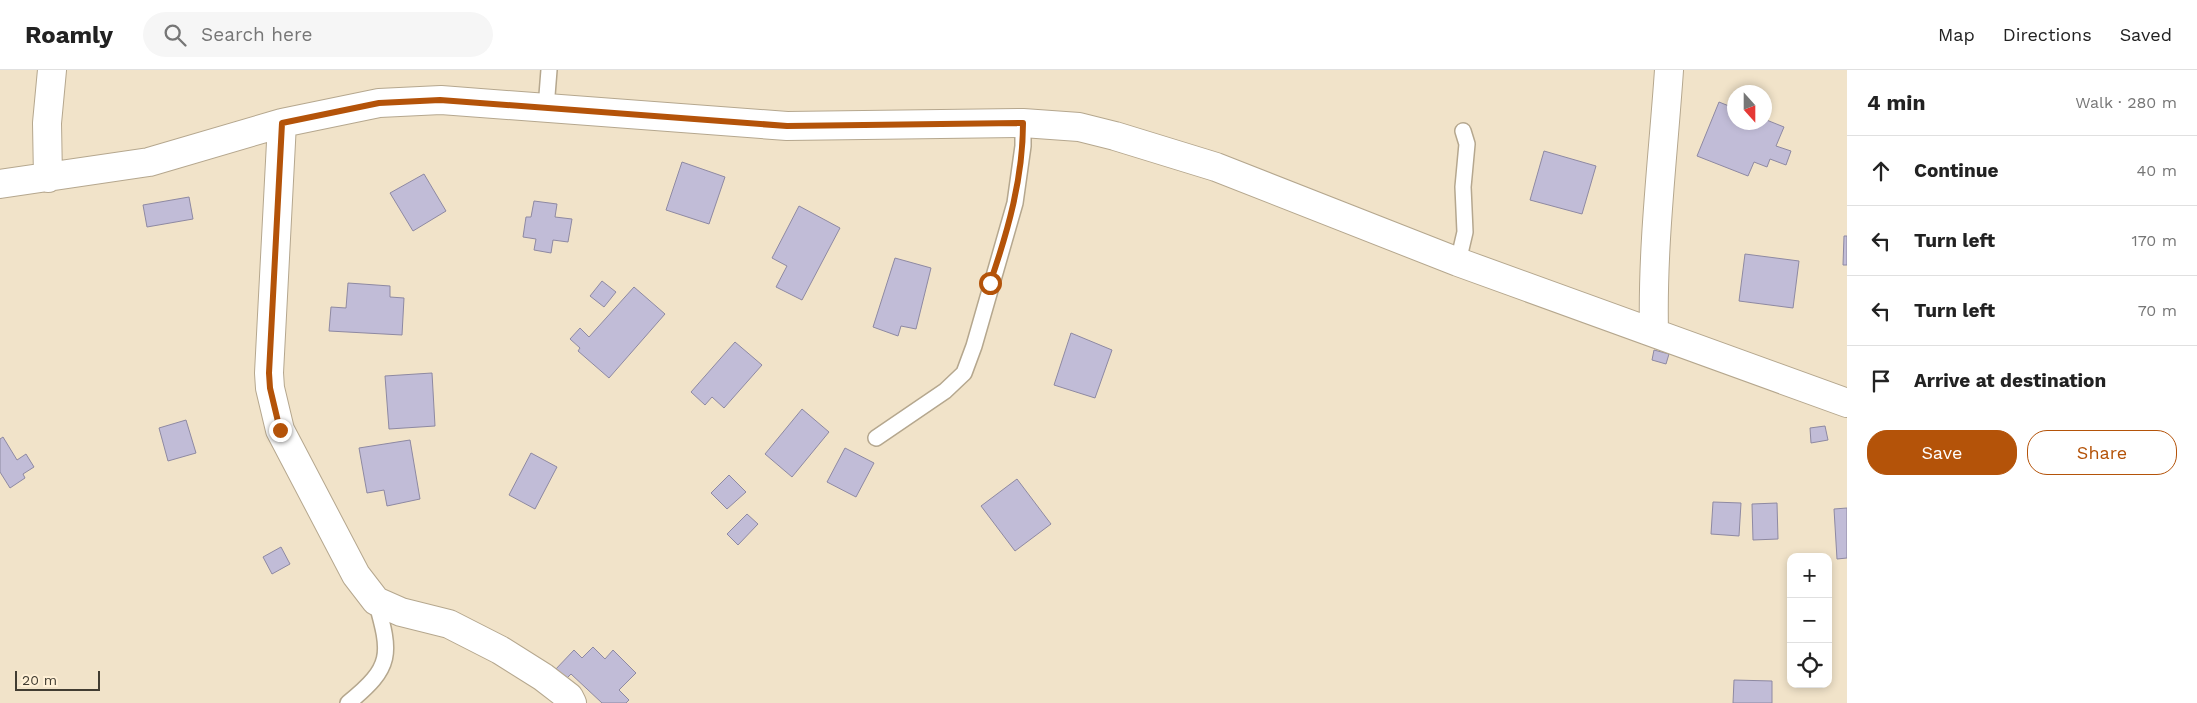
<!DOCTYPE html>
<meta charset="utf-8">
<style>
body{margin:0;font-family:"Work Sans",sans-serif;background:#f6f6f6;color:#222}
.controls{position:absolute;right:15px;bottom:15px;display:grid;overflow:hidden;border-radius:10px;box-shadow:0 2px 8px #0003}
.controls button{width:45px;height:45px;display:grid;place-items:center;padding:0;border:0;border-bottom:1px solid #e0e0e0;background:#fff;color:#222;font:25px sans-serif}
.compass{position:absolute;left:1727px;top:15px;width:45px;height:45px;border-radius:50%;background:#fff;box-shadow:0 2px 8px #0003;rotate:159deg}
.scale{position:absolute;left:15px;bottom:12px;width:85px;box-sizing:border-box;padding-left:5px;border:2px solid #413c31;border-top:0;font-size:14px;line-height:18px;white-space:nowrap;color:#413c31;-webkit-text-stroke:4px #fff0d6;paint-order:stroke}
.stop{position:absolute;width:15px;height:15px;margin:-11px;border:4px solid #b45309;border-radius:50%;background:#fff}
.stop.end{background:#b45309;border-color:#fff;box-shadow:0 1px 5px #0008}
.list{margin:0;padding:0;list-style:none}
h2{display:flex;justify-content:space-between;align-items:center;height:65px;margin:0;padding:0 20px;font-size:21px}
h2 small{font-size:16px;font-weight:400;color:#767676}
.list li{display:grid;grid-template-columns:32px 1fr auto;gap:15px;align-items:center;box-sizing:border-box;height:70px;padding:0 20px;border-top:1px solid #e0e0e0}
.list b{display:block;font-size:19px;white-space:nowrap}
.list em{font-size:16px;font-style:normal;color:#767676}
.actions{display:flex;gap:10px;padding:15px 20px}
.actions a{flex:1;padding:11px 0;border:1px solid #b45309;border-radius:20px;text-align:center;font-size:18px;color:#b45309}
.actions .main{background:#b45309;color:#fff}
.icon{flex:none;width:28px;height:28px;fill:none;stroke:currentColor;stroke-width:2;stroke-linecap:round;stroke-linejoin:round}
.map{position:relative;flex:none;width:1847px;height:633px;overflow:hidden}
header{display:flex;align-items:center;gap:30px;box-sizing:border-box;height:70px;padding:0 25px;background:#fff;border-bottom:1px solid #e0e0e0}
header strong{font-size:24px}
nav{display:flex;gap:28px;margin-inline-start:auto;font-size:18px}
.search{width:350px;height:45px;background:#f6f6f6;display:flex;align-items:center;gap:12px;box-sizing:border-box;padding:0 18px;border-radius:28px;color:#767676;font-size:19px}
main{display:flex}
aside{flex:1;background:#fff}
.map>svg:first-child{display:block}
</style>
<header>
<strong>Roamly</strong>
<div class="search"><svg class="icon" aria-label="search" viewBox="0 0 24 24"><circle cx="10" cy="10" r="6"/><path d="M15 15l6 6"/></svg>Search here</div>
<nav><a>Map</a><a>Directions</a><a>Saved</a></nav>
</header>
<main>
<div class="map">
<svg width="1847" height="633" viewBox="0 0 1847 633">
<rect width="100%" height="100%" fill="#f1e3c9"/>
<!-- building -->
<path fill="#c1bcd7" stroke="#8e89a2" d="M1719,32L1734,38V52H1764V49L1784,57L1776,76L1791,81L1786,95L1770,89L1767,97L1754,92L1748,106L1697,86Z
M1544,81L1596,96L1582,144L1530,130Z
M682,92L725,107L709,154L666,140Z
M424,104L446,141L413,161L390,123Z
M189,127L193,149L147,157L143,135Z
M534,131L557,134L555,147L572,149L568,172L553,170L551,183L534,180L536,169L523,167L526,147H531Z
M799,136L840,158L802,230L776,217L787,196L772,188Z
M1844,166H1847V195H1843Z
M1745,184L1799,191L1793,238L1739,231Z
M895,188L931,198L916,259L901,256L898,266L873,257Z
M602,211L616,222L604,237L590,226Z
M348,213L390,216V227L404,228L402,265L329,261L331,237L346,238Z
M634,217L665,244L609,308L578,281L580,278L570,269L580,258L589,267Z
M1071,263L1112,280L1095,328L1054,315Z
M735,272L762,295L724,338L712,327L705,335L691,322Z
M1654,280L1669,284L1666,294L1652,290Z
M432,303L435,356L389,359L385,306Z
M802,339L829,362L792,407L765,384Z
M186,350L196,383L168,391L159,358Z
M1825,356L1828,370L1811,373L1810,358Z
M3,367L17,390L26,384L34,397L23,404L25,408L10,418L0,402V369Z
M410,370L420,429L387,436L384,420L367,423L359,378Z
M845,378L874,393L856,427L827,412Z
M531,383L557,397L535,439L509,425Z
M729,405L746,422L727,439L711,423Z
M1017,409L1051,454L1015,481L981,436Z
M1713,432L1741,433L1739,466L1711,464Z
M1777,433L1778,469L1753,470L1752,434Z
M1847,438V488L1837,489L1834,439Z
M747,444L758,454L738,475L727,464Z
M281,477L290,494L272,504L263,487Z
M593,577L605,589L613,580L636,603L619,620L629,630L626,633H602L571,604L564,611L554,601L574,580L582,588Z
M1734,610L1772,611V633H1733Z"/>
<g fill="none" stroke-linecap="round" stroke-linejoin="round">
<defs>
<path id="lane" d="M546,38L549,0
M1458,192L1465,162L1463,117L1467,74L1463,61
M876,368L945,321L964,303L974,276L1015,133L1023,76V53
M348,633C393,597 391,584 376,531"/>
<path id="street" d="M282,53L269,303L270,318L280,360L356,505L376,531L401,542L449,554L500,580L543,607L569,627L572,633
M48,108L47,53L52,0
M0,114L149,92L282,53L379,33L441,30L787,56L1023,53L1079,57L1115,66L1216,97L1458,192L1847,333
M1654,262C1652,174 1663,88 1669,0"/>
</defs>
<!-- lane casing -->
<use href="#lane" stroke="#b5a78e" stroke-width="18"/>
<!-- street casing -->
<use href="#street" stroke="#b5a78e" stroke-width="30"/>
<!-- lane -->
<use href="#lane" stroke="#fff" stroke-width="15"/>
<!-- street -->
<use href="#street" stroke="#fff" stroke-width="28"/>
</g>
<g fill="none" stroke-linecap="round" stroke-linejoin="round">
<!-- route -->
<path stroke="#b45309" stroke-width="6" d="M280,360L270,318L269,303L282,53L379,33L440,30L787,56L1023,53C1023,108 1008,161 990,213"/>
</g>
</svg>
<div class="controls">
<button>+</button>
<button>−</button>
<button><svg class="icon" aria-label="locate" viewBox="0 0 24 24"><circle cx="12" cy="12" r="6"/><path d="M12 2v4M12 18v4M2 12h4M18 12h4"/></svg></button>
</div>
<svg class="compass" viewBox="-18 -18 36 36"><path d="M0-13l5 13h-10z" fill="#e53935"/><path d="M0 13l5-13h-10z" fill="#767676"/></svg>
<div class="scale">20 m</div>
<div class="stop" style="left:990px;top:213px"></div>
<div class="stop end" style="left:280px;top:360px"></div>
</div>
<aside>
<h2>4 min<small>Walk · 280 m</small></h2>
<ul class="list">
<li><svg class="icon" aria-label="ahead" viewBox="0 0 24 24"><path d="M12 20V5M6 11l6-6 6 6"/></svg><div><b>Continue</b></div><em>40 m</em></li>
<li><svg class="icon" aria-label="left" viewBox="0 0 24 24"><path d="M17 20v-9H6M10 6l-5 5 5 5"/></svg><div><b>Turn left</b></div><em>170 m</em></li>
<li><svg class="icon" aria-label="left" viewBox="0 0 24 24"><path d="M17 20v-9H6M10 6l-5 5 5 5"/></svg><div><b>Turn left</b></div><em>70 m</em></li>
<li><svg class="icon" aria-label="arrive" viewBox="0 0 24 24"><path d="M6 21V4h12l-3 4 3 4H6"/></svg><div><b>Arrive at destination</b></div></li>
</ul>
<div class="actions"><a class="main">Save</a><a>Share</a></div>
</aside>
</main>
